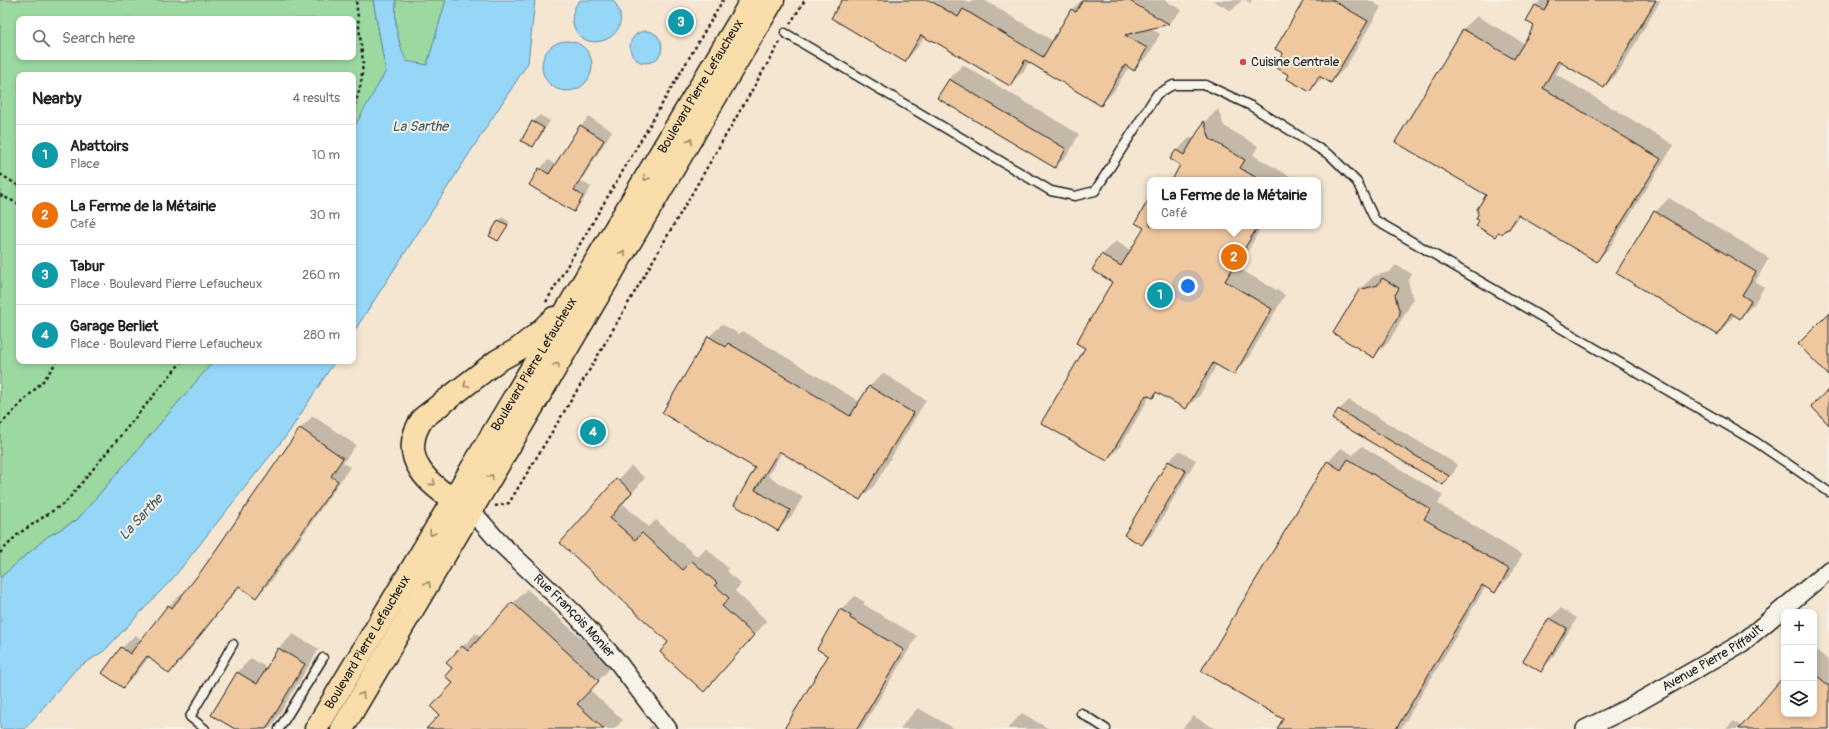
<!DOCTYPE html>
<meta charset="utf-8">
<style>
body{margin:0;font-family:Pangolin,sans-serif;background:#f6f6f6;color:#202124}
.controls{position:absolute;right:12px;bottom:12px;display:grid;overflow:hidden;border-radius:8px;box-shadow:0 2px 6px #0003}
.controls button{width:36px;height:36px;display:grid;place-items:center;padding:0;border:0;border-bottom:1px solid #e0e0e0;background:#fff;color:#202124;font:20px sans-serif}
.you{position:absolute;left:1188px;top:286px;width:14px;height:14px;margin:-10px;border:3px solid #fff;border-radius:50%;background:#1a73e8;box-shadow:0 0 0 6px #1a73e833}
.badge{display:grid;place-items:center;width:26px;height:26px;border-radius:50%;background:#0b8043;color:#fff;font-size:13px;font-weight:700}
.pin{position:absolute;translate:-50% -50%;border:2px solid #fff;box-shadow:0 1px 4px #0006}
.popup{position:absolute;left:1147px;top:177px;width:174px;height:52px;box-sizing:border-box;display:grid;place-content:center;border-radius:8px;background:#fff;filter:drop-shadow(0 1px 3px #0005);font-size:13px;white-space:nowrap;color:#757577}
.popup b{font-size:15px;color:#202124}
.popup::after{content:'';position:absolute;left:50%;top:100%;margin-left:-8px;border:8px solid transparent;border-top-color:#fff}
.list{margin:0;padding:0;list-style:none}
h2{display:flex;justify-content:space-between;align-items:center;height:52px;margin:0;padding:0 16px;font-size:17px}
h2 small{font-size:13px;font-weight:400;color:#757577}
.list li{display:grid;grid-template-columns:26px 1fr auto;gap:12px;align-items:center;box-sizing:border-box;height:60px;padding:0 16px;border-top:1px solid #e0e0e0}
.list b{display:block;font-size:15px;white-space:nowrap}
.list p{margin:0;font-size:13px;white-space:nowrap;color:#757577}
.list em{font-size:13px;font-style:normal;color:#757577}
.icon{flex:none;width:22px;height:22px;fill:none;stroke:currentColor;stroke-width:2;stroke-linecap:round;stroke-linejoin:round}
.map{position:relative;flex:none;width:1829px;height:729px;overflow:hidden}
.search{position:absolute;background:#fff;box-shadow:0 2px 6px #0003;left:16px;top:16px;width:340px;height:44px;display:flex;align-items:center;gap:10px;box-sizing:border-box;padding:0 14px;border-radius:8px;color:#757577;font-size:15px}
.panel{position:absolute;background:#fff;box-shadow:0 2px 6px #0003;left:16px;top:72px;width:340px;height:292px;border-radius:8px}
.map>svg:first-child{display:block}
</style>
<div class="map">
<svg width="1829" height="729" viewBox="0 0 1829 729">
<rect width="100%" height="100%" fill="#f7f3e8"/>
<filter id="ink" filterUnits="userSpaceOnUse"><feTurbulence type="fractalNoise" baseFrequency=".025" numOctaves="2"/><feDisplacementMap in="SourceGraphic" scale="8" xChannelSelector="R" yChannelSelector="G"/><feConvolveMatrix kernelMatrix="1 2 1 2 8 2 1 2 1" color-interpolation-filters="sRGB"/></filter>
<g filter="url(#ink)">
<!-- built -->
<path fill="#f5e6d2" fill-rule="evenodd" d="M535,0H1829V729H25L76,669L104,651L174,577L289,432L335,361H353V333L528,63ZM1150,180H1318V226H1150ZM1784,612H1814V714H1784Z"/>
<!-- green -->
<path fill="#9cd9a1" stroke="#5c7a5e" fill-rule="evenodd" d="M0,0H373L386,72L353,129V75H19V361H214L77,520L47,537L0,578ZM19,19H353V57H19Z
M396,0H446L427,65L406,62C397,38 394,25 396,0Z"/>
<!-- water -->
<path fill="#96d7f8" stroke="#658ca0" d="M373,0H396C394,24 397,39 406,61L427,65L446,0H535L528,63L353,333V129L386,71Z
M580,0H613C641,37 581,60 573,23C571,14 574,7 580,0Z
M630 47a16 16 0 1 1 32 0a16 16 0 1 1-32 0Z
M542 66a25 25 0 1 1 50 0a25 25 0 1 1-50 0Z
M214,361H335L289,432L174,577L104,651L76,669L25,729H0V578L47,537L77,520Z"/>
<!-- shadow -->
<path fill="#0003" d="M843,0H965L970,3L973,0H984L1053,41L1072,9L1082,0H1126L1159,20L1160,18L1130,0H1164L1182,10L1168,24L1150,28L1160,34L1148,56L1134,69L1129,66L1114,91L1101,105L1029,62L1024,71L1010,84L932,39L925,36L918,47L905,61Z
M1212,0H1242L1231,11Z
M1245,0H1252L1250,3Z
M1305,0H1369L1381,7L1345,68L1331,82L1323,77L1309,91L1291,74L1285,53Z
M1541,0H1661L1618,73L1604,87L1562,63L1556,74L1674,145L1610,247L1597,261L1521,216L1509,229L1502,233L1499,231L1494,236L1481,220L1487,195L1463,29L1477,16L1525,44L1536,25L1535,6Z
M963,65L1079,134L1069,153L1055,167L949,79Z
M1218,109L1224,126L1258,146L1253,155L1291,177L1289,180H1173L1182,165L1177,151L1190,137L1194,140L1205,122Z
M540,115L550,121L539,139L532,146L533,122Z
M589,117L612,131L581,181L591,187L582,202L573,210L540,169L548,160L556,165L581,126Z
M1669,198L1769,258L1755,282L1764,287L1754,304L1740,318L1735,315L1718,334L1655,212Z
M1150,202V226H1262L1238,268L1285,295L1247,360L1234,373L1217,364L1200,395L1186,408L1158,392L1152,397L1150,396L1120,447L1107,460L1087,348L1114,282L1093,270L1102,255L1116,241L1132,251L1145,228Z
M502,217L510,222L498,240L490,236Z
M1396,265L1412,274L1408,281L1413,300L1388,343L1374,356L1359,290L1374,276L1389,272Z
M722,324L739,334L743,331L860,402L869,387L883,373L926,400L874,486L860,499L782,452L768,476L803,497L791,517L778,530L735,505L757,468L709,337Z
M1349,400L1458,465L1453,473L1443,484L1339,410Z
M313,416L356,445L343,463L350,467L269,584L256,597L240,586L182,660L169,673L149,657L136,674L123,687L122,648L135,635L142,640L169,606L182,593L184,594L202,571L300,429Z
M1362,446L1443,495L1438,504L1522,555L1509,578L1495,591L1486,586L1401,729H1278L1284,719L1328,462L1341,448L1353,455Z
M1179,451L1196,460L1153,534L1142,544L1125,534L1169,461Z
M631,466L645,478L623,504L649,527L656,520L697,557L706,548L729,569L727,571L741,584L735,591L767,621L717,677L669,642L561,543Z
M527,589L612,666L590,690L623,720L614,729H428L441,715L454,683V668L448,662L476,633L481,637Z
M855,596L865,602L863,604L917,636L861,729H786L829,655L818,649L841,610Z
M1561,608L1577,618L1551,660L1541,670L1524,661L1550,618Z
M293,634L319,649L270,729H237L238,672L251,658L267,668L279,648Z
M1814,648L1829,661V729H1726L1734,721L1742,727L1784,677V714H1814Z
M918,708L955,729H900L905,722Z
M1022,713L1049,729H1007Z
M1193,716L1216,729H1182Z
M652,725L654,729H648Z"/>
<!-- building -->
<path fill="#f0c89f" stroke="#1c1c1c" d="M842,0H929L958,17L963,9L1043,57L1071,9L1076,12L1083,0H1128L1169,24L1125,35L1147,48L1134,71L1125,65L1101,106L1025,60L1010,86L932,40L931,41L921,35L905,62L831,18Z
M1304,0H1332L1368,21L1331,83L1319,76L1310,92L1287,79L1289,75L1275,67L1283,53L1275,49Z
M1550,0H1656L1604,88L1558,61L1543,88L1661,159L1597,262L1518,215L1509,229L1505,230L1502,234L1498,232L1495,237L1476,226L1479,220L1476,219L1478,214L1477,209L1486,195L1395,142L1463,29L1514,59L1534,26L1526,21L1535,5L1544,10Z
M949,79L1066,149L1055,168L937,98Z
M532,121L544,128L533,147L521,141Z
M1204,121L1210,139L1245,160L1240,168L1260,180H1172L1180,165L1170,159L1176,150L1184,155Z
M580,125L604,140L574,190L583,196L574,212L529,185L539,168L549,174Z
M1150,197V226H1258L1225,281L1272,309L1234,375L1213,363L1186,409L1156,392L1153,398L1146,395L1107,461L1041,423L1085,348L1076,343L1112,282L1092,270L1101,254L1121,266L1144,228L1135,223Z
M1654,211L1756,272L1742,295L1751,301L1740,319L1731,313L1718,335L1616,273Z
M498,220L508,225L498,241L489,236Z
M1382,278L1399,288L1395,295L1400,314L1374,358L1333,333L1359,290L1378,285Z
M1829,313V376L1798,344Z
M708,336L726,347L728,343L850,416L869,386L913,413L860,500L779,451L755,490L790,510L778,531L734,505L755,468L662,413Z
M1829,389V425L1811,406Z
M1338,409L1449,476L1443,485L1332,419Z
M300,428L343,458L331,476L338,481L256,598L239,586L169,674L147,656L123,688L102,673L121,647L130,654L168,605L172,608L202,570Z
M1348,459L1430,509L1424,519L1509,569L1495,593L1482,585L1396,729H1277L1283,719L1201,671L1327,461L1341,470Z
M1168,461L1186,471L1142,545L1124,535Z
M617,478L632,492L610,518L635,540L642,533L683,570L692,561L717,583L715,585L729,598L722,606L754,635L704,692L660,652L668,642L560,543Z
M512,602L599,681L577,704L604,729H426L439,715L431,707L453,683L445,676L452,668L446,663L462,646L468,651Z
M840,609L851,616L850,618L904,650L857,729H784L828,656L817,649Z
M1549,618L1567,628L1541,672L1523,661Z
M278,648L305,664L266,729H235L211,715L237,672L257,684Z
M1814,673L1829,686V729H1739L1784,676V714H1814Z"/>
<g fill="none" stroke-linecap="round" stroke-linejoin="round">
<defs>
<path id="lane" d="M785,33L1051,191L1075,196L1095,191L1157,94L1173,85H1206L1251,106L1331,156L1357,182L1375,220L1756,442L1829,492
M1081,713L1106,729
M205,729L190,717L233,644
M279,729L323,658"/>
<g id="street">
<path id="s1" d="M471,510L498,541L574,613L617,661L668,729"/>
<path id="s2" d="M1585,729L1628,708L1742,643L1829,570"/>
</g>
<g id="primary">
<path d="M464,506C430,487 395,458 423,418L497,361L517,350L536,335L554,318"/>
<path id="s3" d="M316,729C460,486 607,244 752,0"/>
<path d="M342,729L773,0"/>
</g>
</defs>
<!-- lane casing -->
<use href="#lane" stroke="#1c1c1c" stroke-width="11"/>
<!-- street casing -->
<use href="#street" stroke="#1c1c1c" stroke-width="20"/>
<!-- primary casing -->
<use href="#primary" stroke="#1c1c1c" stroke-width="25"/>
<!-- path -->
<path stroke="#1c1c1c" stroke-width="2.5" stroke-dasharray="3 3" stroke-linecap="butt" d="M790,24L805,0
M353,111L361,84L363,62L356,0
M0,174L19,186
M0,195L19,204
M546,302L723,0
M0,425L44,380L57,361
M495,506L509,503L590,369L780,42
M0,553L18,534L66,502L182,361"/>
<!-- lane -->
<use href="#lane" stroke="#f7f3e8" stroke-width="8"/>
<!-- street -->
<use href="#street" stroke="#f7f3e8" stroke-width="17"/>
<!-- primary -->
<use href="#primary" stroke="#f9deab" stroke-width="22"/>
</g>
<!-- one-way arrows -->
<defs><path id="oneway-chevron" d="M-2-3.5L2.5 0L-2 3.5" fill="none" stroke-width="1.6" stroke-linecap="round" stroke-linejoin="round"/></defs>
<g stroke="#96876b">
<use href="#oneway-chevron" transform="translate(690 141) rotate(-59)"/>
<use href="#oneway-chevron" transform="translate(646 178) rotate(121)"/>
<use href="#oneway-chevron" transform="translate(623 253) rotate(-59)"/>
<use href="#oneway-chevron" transform="translate(557 365) rotate(-59)"/>
<use href="#oneway-chevron" transform="translate(466 385) rotate(143)"/>
<use href="#oneway-chevron" transform="translate(491 477) rotate(-59)"/>
<use href="#oneway-chevron" transform="translate(433 483) rotate(41)"/>
<use href="#oneway-chevron" transform="translate(432 533) rotate(121)"/>
<use href="#oneway-chevron" transform="translate(428 584) rotate(-59)"/>
<use href="#oneway-chevron" transform="translate(362 695) rotate(-59)"/>
</g>
</g>
<!-- markers -->
<circle fill="#d1495b" stroke="#f7f3e8" stroke-width="1.5" cx="1243" cy="62" r="4"/>
<g text-anchor="middle" dominant-baseline="central" stroke-width="4" stroke-linejoin="round" paint-order="stroke">
<!-- poi labels -->
<g font-size="13" fill="#1c1c1c" stroke="#f7f3e8" text-anchor="start">
<text x="1251" y="62">Cuisine Centrale</text>
</g>
<!-- street labels -->
<g font-size="13" fill="#1c1c1c" stroke="#f7f3e8">
<text stroke="none"><textPath href="#s3" startOffset="749">Boulevard Pierre Lefaucheux</textPath></text>
<text stroke="none"><textPath href="#s3" startOffset="425">Boulevard Pierre Lefaucheux</textPath></text>
<text stroke="none"><textPath href="#s1" startOffset="148">Rue François Monier</textPath></text>
<text stroke="none"><textPath href="#s3" startOffset="101">Boulevard Pierre Lefaucheux</textPath></text>
<text stroke="none"><textPath href="#s2" startOffset="146">Avenue Pierre Piffault</textPath></text>
</g>
<!-- water labels -->
<g font-size="14" font-style="italic" fill="#41545e" stroke="#f7f3e8">
<text x="420" y="126">La Sarthe</text>
<text transform="translate(141 517) rotate(-47)">La Sarthe</text>
</g>
</g>
</svg>
<div class="controls">
<button>+</button>
<button>−</button>
<button><svg class="icon" aria-label="layers" viewBox="0 0 24 24"><path d="M12 4l9 5-9 5-9-5zM3 14l9 5 9-5"/></svg></button>
</div>
<div class="you"></div>
<div class="pin badge" style="left:1160px;top:295px;background:#0f9aa8">1</div>
<div class="pin badge" style="left:1234px;top:257px;background:#e8710a">2</div>
<div class="popup"><b>La Ferme de la Métairie</b>Café</div>
<div class="pin badge" style="left:681px;top:22px;background:#0f9aa8">3</div>
<div class="pin badge" style="left:593px;top:432px;background:#0f9aa8">4</div>
<div class="search"><svg class="icon" aria-label="search" viewBox="0 0 24 24"><circle cx="10" cy="10" r="6"/><path d="M15 15l6 6"/></svg>Search here</div>
<section class="panel">
<h2>Nearby<small>4 results</small></h2>
<ul class="list">
<li><span class="badge" style="background:#0f9aa8">1</span><div><b>Abattoirs</b><p>Place</p></div><em>10 m</em></li>
<li><span class="badge" style="background:#e8710a">2</span><div><b>La Ferme de la Métairie</b><p>Café</p></div><em>30 m</em></li>
<li><span class="badge" style="background:#0f9aa8">3</span><div><b>Tabur</b><p>Place · Boulevard Pierre Lefaucheux</p></div><em>260 m</em></li>
<li><span class="badge" style="background:#0f9aa8">4</span><div><b>Garage Berliet</b><p>Place · Boulevard Pierre Lefaucheux</p></div><em>280 m</em></li>
</ul>
</section>
</div>
